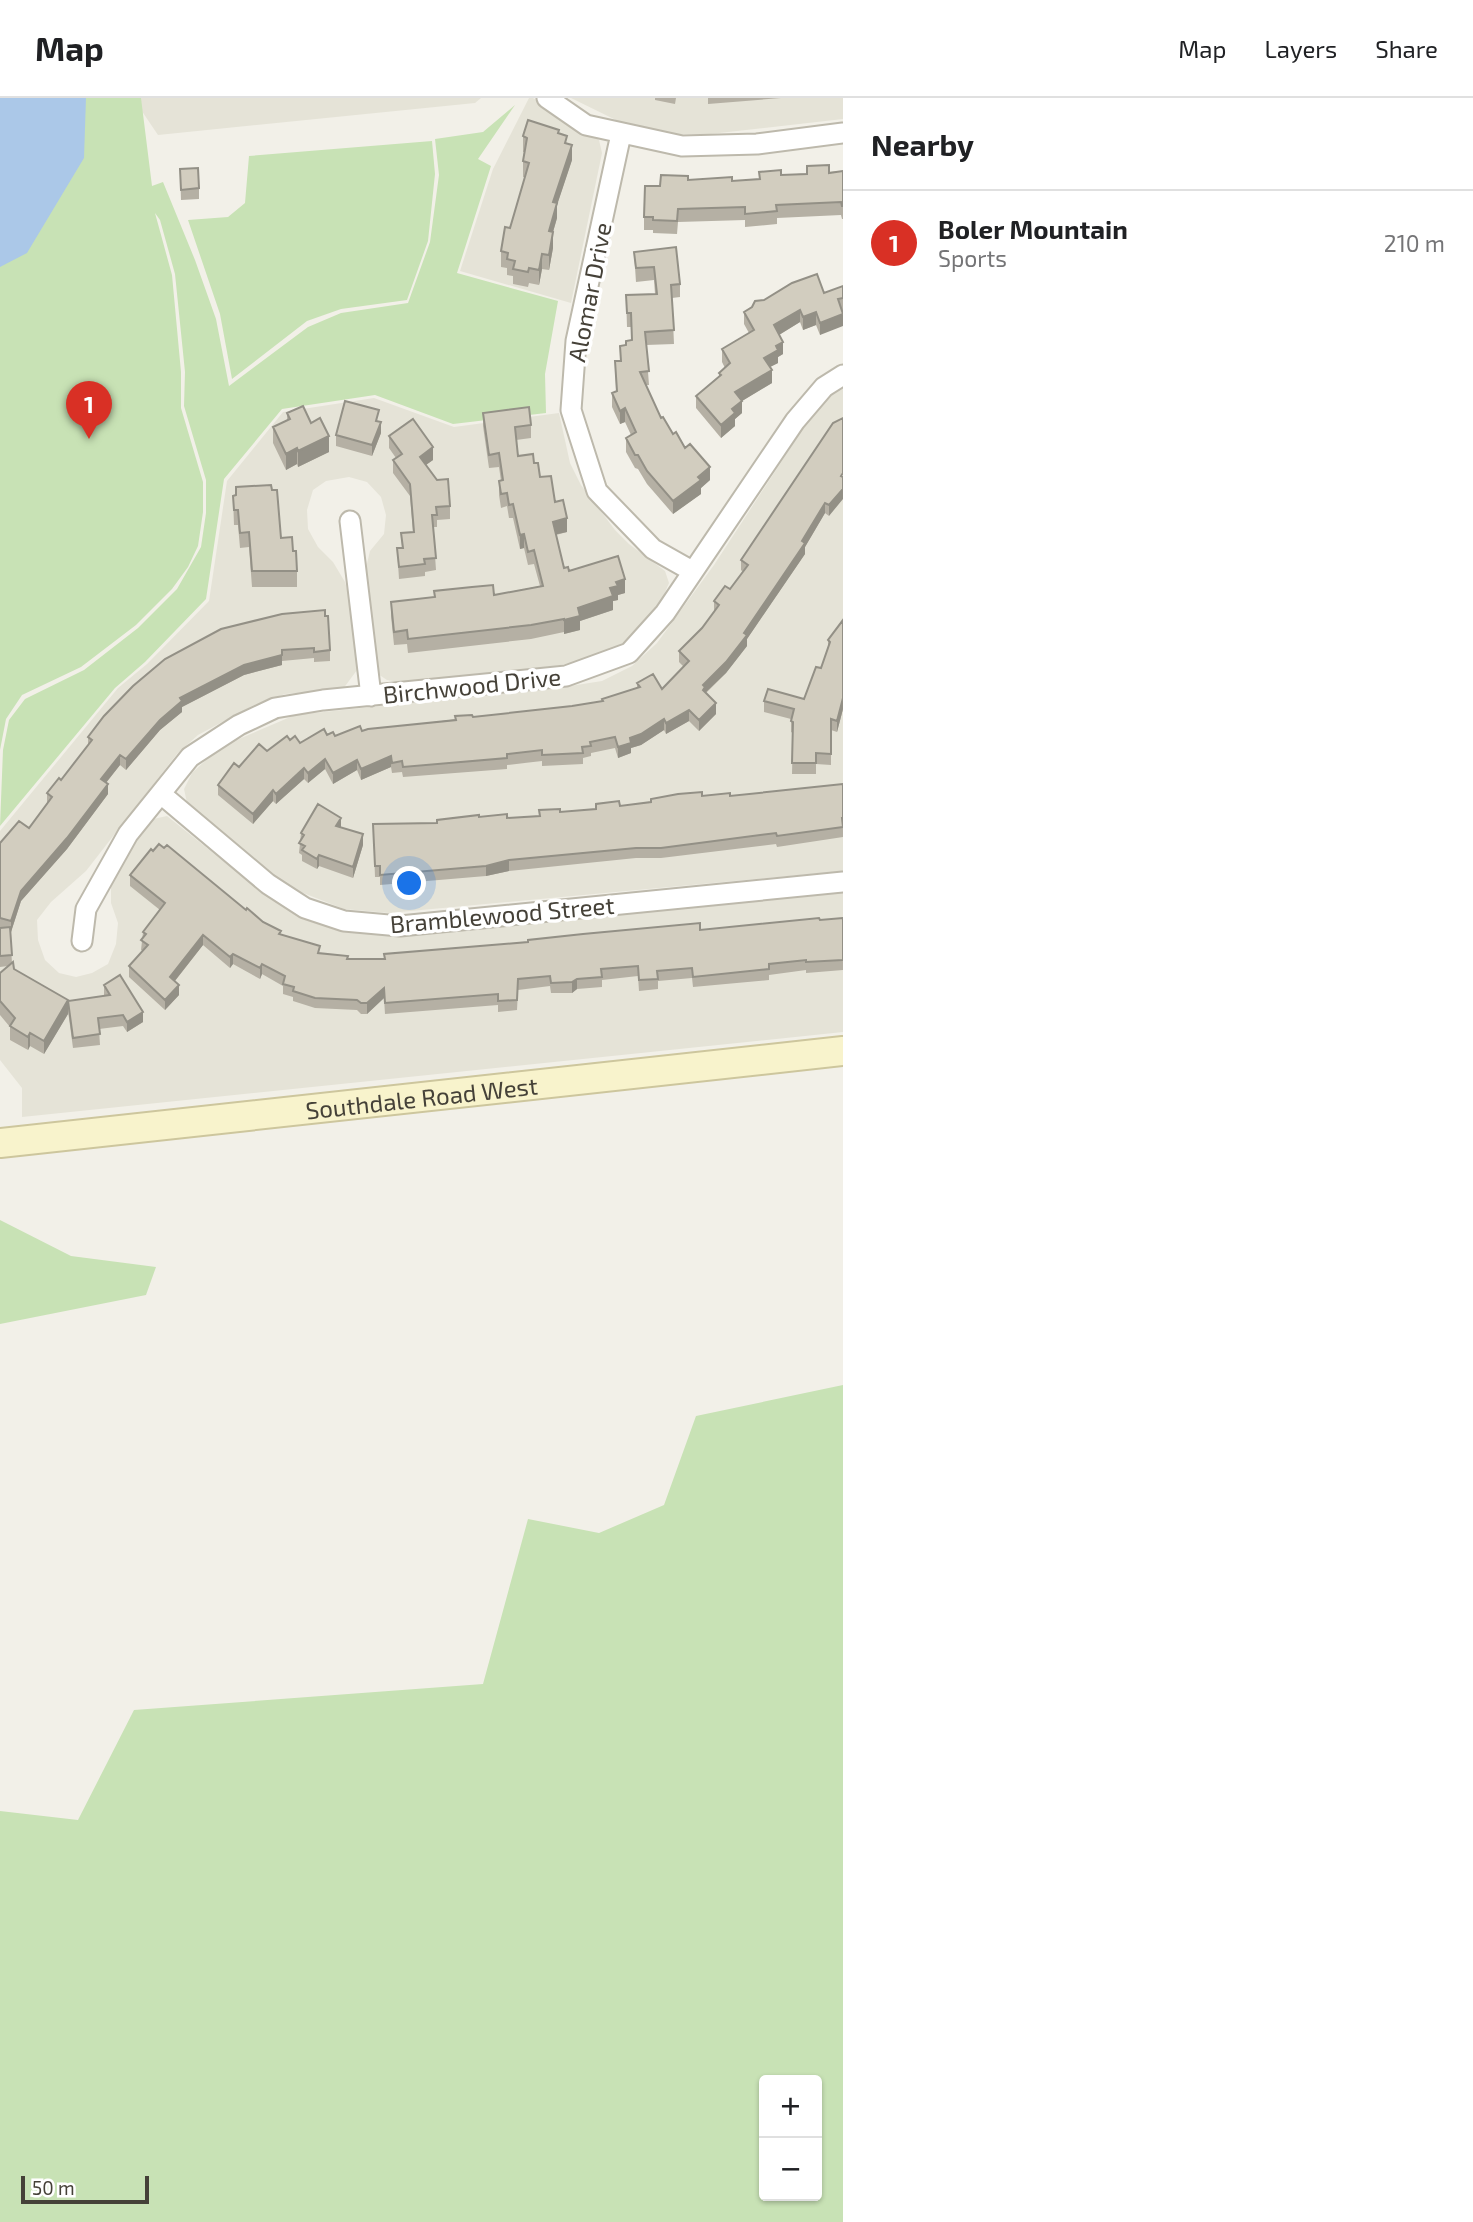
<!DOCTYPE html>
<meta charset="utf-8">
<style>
body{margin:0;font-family:"Exo 2",sans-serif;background:#f6f6f6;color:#202124}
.controls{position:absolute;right:21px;bottom:21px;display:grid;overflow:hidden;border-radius:7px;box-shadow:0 2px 5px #0004}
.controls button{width:63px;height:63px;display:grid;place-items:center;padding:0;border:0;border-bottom:2px solid #e0e0e0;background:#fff;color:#202124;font:35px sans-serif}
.scale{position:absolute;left:21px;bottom:18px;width:128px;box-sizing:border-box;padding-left:7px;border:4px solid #454138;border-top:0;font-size:19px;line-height:24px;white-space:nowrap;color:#454138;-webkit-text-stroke:5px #fff;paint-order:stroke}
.you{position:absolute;left:410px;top:786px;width:24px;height:24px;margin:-18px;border:5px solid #fff;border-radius:50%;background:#1a73e8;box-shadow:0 0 0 10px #1a73e833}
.badge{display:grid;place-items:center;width:46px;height:46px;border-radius:50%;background:#d93025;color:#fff;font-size:23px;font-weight:700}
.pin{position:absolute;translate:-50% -58px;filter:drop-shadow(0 2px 4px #0008)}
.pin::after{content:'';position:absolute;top:37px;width:24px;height:21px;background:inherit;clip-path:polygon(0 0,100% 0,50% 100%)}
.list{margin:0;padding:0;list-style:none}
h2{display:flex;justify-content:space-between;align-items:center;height:91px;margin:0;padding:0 28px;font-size:30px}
h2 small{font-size:23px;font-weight:400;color:#757577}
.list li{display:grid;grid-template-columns:46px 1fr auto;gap:21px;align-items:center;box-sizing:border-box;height:105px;padding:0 28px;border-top:2px solid #e0e0e0}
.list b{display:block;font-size:26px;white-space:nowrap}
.list p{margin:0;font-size:23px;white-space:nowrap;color:#757577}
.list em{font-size:23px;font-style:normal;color:#757577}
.map{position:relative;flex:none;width:843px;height:2124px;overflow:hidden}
header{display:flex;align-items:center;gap:42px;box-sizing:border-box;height:98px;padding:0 35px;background:#fff;border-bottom:2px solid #e0e0e0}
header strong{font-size:33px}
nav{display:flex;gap:38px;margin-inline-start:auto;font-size:24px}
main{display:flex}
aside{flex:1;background:#fff}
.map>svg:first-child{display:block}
</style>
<header>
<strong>Map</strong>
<nav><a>Map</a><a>Layers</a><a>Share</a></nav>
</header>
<main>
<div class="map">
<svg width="843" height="2124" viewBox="0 0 843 2124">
<rect width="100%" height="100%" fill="#f2f0e8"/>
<!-- residential -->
<path fill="#e5e3d7" d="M133,0H481L475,5L158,37Z
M529,0H533L591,36L599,42L602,55L571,205L460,173L493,71Z
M571,0H843V21L710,36H668L622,25Z
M843,289V773L389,815L344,811L288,789L187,705L184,691L192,675L220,649L295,617L564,589L602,583L632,568L657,545L714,467L804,329L831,297Z
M374,300L454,329L559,315L570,365L581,387L615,432L629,446L665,473L669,485L663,499L637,532L616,551L591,561L555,568L399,584L387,582L378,576L365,474L370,453L384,436L386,417L381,399L367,384L349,379L326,383L313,392L307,412L308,431L318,449L333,464L345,484L352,508L357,572L343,591L285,596L252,608L198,637L177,656L86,773L51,804L37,822L38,842L45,862L59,875L76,879L92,875L108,866L116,846L118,825L111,805V774L149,722L167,718L262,794L325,828L357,835L387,837L843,793V934L22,1019V990L0,962V733L118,590L147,566L209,503L227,383L283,314Z"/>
<!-- green -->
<path fill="#c8e2b5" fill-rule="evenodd" d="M0,0H141L152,88L163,84L195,162L216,221L229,288L308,229L341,215L408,205L430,144L439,77L435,41L483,34L515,7L478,61L491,68L457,175L558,203L545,276L546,315L453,326L375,297L282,311L224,381L206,501L145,564L115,590L0,728L3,652L9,622L25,601L84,572L138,530L177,491L201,449L206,415V382L184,308L185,274L175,176L160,122L155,115L172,177L181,274V310L203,384V414L198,448L188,469L172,491L136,527L81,569L22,597L6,621L0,652Z
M432,43L435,76L428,143L407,202L341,211L307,223L232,281L220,216L188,122L228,119L245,105L249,58Z
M0,1122L71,1158L156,1169L146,1197L0,1226Z
M843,1287V2124H0V1713L78,1722L134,1612L483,1586L528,1421L599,1435L664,1407L696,1318ZM764,1982H817V2098H764Z"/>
<!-- water -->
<path fill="#abc8e8" d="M0,0H86L84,60L27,155L0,169Z"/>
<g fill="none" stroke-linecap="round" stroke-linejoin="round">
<defs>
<path id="street" d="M547,0L586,27L682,48L757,46L843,35
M621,36L576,243L571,312L597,393L653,451L692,473
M350,423L371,598
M161,696L268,786L305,810L344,823L400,828L843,784
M82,843L86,811L128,736L190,659L239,627L275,610L323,602L566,578L629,555L665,515L795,323L824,289L843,277"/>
<g id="secondary">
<path id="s1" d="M0,1045L843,953"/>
</g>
</defs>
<!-- street casing -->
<use href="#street" stroke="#bdb9ac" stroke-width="23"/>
<!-- secondary casing -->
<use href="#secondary" stroke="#cdc69d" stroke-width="32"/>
<!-- street -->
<use href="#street" stroke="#fff" stroke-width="19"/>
<!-- secondary -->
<use href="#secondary" stroke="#f8f3cc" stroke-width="28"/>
</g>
<!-- wall -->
<path fill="#b5b0a4" d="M655,0H676L675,6L655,2Z
M676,0H781L708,6V0Z
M559,36L567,45L572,62L557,107V120L553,134V150L549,172L542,171L539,187L529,185L528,189L513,186V178L507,177V170L501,169V153L510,130L525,79H523V63L524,54H523V38Z
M180,71L199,90V101L181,102Z
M843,73V121H842L841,117L777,120V126L745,129V122L678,124L677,136L653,135V132H644V119L660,88L688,82L732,83L759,81L781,77Z
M634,154L680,186V199L672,200L674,246L646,247L649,287H646L661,320L710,382L701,390V396L673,416L647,386L638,371L635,370L626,354V340L631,337L625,324L620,326L612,309V295L616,293L615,263H620V248L626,247L632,242L631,229H627L626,197L655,196L654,182L636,184Z
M843,188V213L820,237L816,227L803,232L800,224L779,237L783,256L778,259V265L770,269L772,285L742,303V315L735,321V328L721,340L696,310V298L719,278V275L725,270L722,264V251L749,235L744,226V214L824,195Z
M287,315L311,325L329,354L298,369L297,366L286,372L273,345V329L287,323Z
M483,315L531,327V340L516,342L518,358L534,365L540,379L555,404L567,434L556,437L564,470L625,495L618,497V502L613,503V512L580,523V532L564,536V534L531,541L408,555L407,546L394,547L391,518V504L434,499V493L494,497L540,488L534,466L528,467L524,450L520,451L513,420H509L507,408L501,410L499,397V383H501L499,369L489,370L483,328Z
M379,324L381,335L372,358L336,348V337Z
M833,325L829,418L825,415L805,449V456L747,541V548L726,575L706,595L716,616L699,633L689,623L666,636L664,632L641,647L631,650V655L618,660L615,650L591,655V658L583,660V666L542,668V663L507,667V671L403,679L402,674L392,675L391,669L361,682L357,672L333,686L325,671L308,685L304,681L276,706L273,703L253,726L218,697V687L239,669L290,642L300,645L327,637L335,638L362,633L473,619L572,608L602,603L637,590V585L662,591L684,569L679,564V553L702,530L714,514V503L730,491L743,474L741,472V462Z
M389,338L433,362L426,367L450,408V421L437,422V429H433L436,472L425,474V478L399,481L397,450H402L401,435L413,434L410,398L393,375V362L396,360L389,350Z
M236,389L293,453L297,473V489H252L249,449L240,450L238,427H234L233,398L236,397Z
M325,512L330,552V563L314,564V560L282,563V567L244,577L182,609V614L160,632L126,672L120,667L106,685L108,696L67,751L21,803L11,834H10L12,865L14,871L68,916L44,956L30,948L28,952L10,942V929L0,917V875L8,868L0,869V745L29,730L47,706V695L61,682L88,647V639Z
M843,522V611L837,634L831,632V667L816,666V676H792L793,635L791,634V621L764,614V603L804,601L821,570L828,549V542Z
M843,686V739L777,749L776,746L661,760H636L509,773L486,778L380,787V779H375L373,726L437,725L479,719L507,720L539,718L560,714L596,711V706L620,708L702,698H730Z
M341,729L363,747L353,780L319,768L317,771L302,763V757L299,755L301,735Z
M130,777L246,812L281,837L320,855L348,861H384L700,832L843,820V872L806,875V872L769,877V882L693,889L692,880L658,883V891L639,893L638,878L602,882V889L577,891L572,895H551L550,888L518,892L517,912L498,914V907L385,916L384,900L367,916H361L357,912L315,910L293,903V899L283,896V888L262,876L260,881L233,866L230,870L203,847L175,883L179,897L165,912L129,879V868L143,853L141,852L143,834L160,812L130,788Z
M104,887L143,924L127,934L123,928L99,931L100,947L73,950L68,913V903L104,898Z"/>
<!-- shaded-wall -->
<path fill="#939086" d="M572,47V62L557,107V120L553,134V150L549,172V133L553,104Z
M542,156V171L539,187V172Z
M800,212V224L774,240V227Z
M816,214V227L803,232V219Z
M843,216V228L820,237V225Z
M783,244V256L778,259V265L764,272V260L776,248Z
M772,272V285L742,303V315L735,321V328L721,340V327L732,311L735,294Z
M625,310V324L620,326V313Z
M381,324V335L372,358V347Z
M329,338V354L298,369V353Z
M433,349V362L420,371V359Z
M297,350V366L286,372V356Z
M710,369V382L701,390V396L673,416V403Z
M843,391V401L829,418V407Z
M825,405V415L805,449V456L747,541V548L726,575L705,595L703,602V587L744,535L802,443Z
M567,420V434L553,437V424Z
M524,436V450L520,451V437Z
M625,481V495L618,497V502L613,503V512L580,523V532L564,536V522L578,510L610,490L616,484Z
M282,557V567L244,577L182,609V614L160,632L126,672V661L180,600L244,567Z
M843,600V611L837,634V623Z
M716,605V616L699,633V622Z
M689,612V623L666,636V625Z
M664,621V632L641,647L631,650V655L618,660V649L630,640Z
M120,657V667L101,691V681Z
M391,658V669L361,682V671Z
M325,661V671L308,685V675Z
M357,662V672L333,686V675Z
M304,670V681L276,706V696Z
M108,686V696L67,751L21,803L11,834V823L21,793Z
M273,692V703L253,726V716Z
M341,720V730L336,728Z
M363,736V747L353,780V769Z
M319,757V768L317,771V761Z
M509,762V773L486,778V768Z
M203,837V847L170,889V879Z
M233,856V866L230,870V859Z
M262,866V876L260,881V870Z
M577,881V891L572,895V884Z
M179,887V897L165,912V902Z
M384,890V900L367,916V905Z
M68,902V916L44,956V943Z
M143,914V924L127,934V924Z
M30,935V948L28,952V939Z"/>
<!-- building -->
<path fill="#d2cdbf" stroke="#939086" stroke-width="2" d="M528,22L559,32L558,35L567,38L565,45L572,47L553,104L557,105L549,133L553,134L549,157L542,156L539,172L529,170L528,174L513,171L515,163L507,161L508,155L501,153L505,129L510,130L529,65L523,63L527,40L523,38Z
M829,67V75L843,73V108H842L841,104L776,107L777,113L745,116V109L678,111L677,123L653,122V119H644L645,88H660L661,77L688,78V82L732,79V83L760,81L759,74L781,72V77L807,76V68Z
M198,70L199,90L181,92L180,71Z
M676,149L680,186L671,187L674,232L645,234L649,273L640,274L661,320L663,319L673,336L676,334L685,350L690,346L710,369L698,379L701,382L673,403L647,373L638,357H635L626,340L636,334L625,310L620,313L612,295L617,293L615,263H621L620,248L626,247V243L632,242L631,215H627L626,197L657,196L654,169L636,170L634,154Z
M817,176L824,195L843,188V200L838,201L843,216L820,225L816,214L803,219L800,212L774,227L783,244L776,248L778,252L764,260L772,272L735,294L742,303L732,311L735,315L721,327L696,298L721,277L719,275L730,265L722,251L754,232L744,214L752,209L755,203L764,202L792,185Z
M345,303L379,312L376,323L381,324L372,347L336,337Z
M303,308L311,325L320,320L329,338L298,353L297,350L286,356L273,329L290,321L287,315Z
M529,309L531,327L515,329L518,358L533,356L534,365H538L540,379L551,378L555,404L563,402L567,420L553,424L564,470L568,469L569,473L618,458L625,481L616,484L618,488L610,490L613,498L578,510L580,518L564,522V521L531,527L408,541L407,532L394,534L391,504L435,499L434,493L472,489L493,487L494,497L543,488L534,452L528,454L524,436L520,437L513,406L509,407L507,395L501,396L499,383L503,382L499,355L489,357L483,315Z
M843,320V375L841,378L843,379V391L829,407L825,405L802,443L805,445L744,535L747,537L726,564L703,587L705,589L703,592L716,605L699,622L689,612L666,625L664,621L641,636L630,640L631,645L618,649L615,639L590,644L591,648L582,649L583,655L542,657V652L507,656V660L403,669L402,663L392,665L391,658L361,671L357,662L333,675L325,661L308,675L304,670L276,696L273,692L253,716L218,687L234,665L239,669L259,646L267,653L287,638L290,642L295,638L300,645L324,631L327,637L333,634L335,638L360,628L362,633L368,631L456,622L455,618L472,617L473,619L572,608L603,603L602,601L640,589L637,585L653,576L662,591L689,563L679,553L702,530L719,507L714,503L725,488L730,491L748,467L741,462L833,325Z
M413,321L433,349L420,359L437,382L448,381L450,408L436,409L437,417H432L436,460L424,461L425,466L399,469L397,450H403L401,435L414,434L410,386L393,362L402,356L389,338Z
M271,387L272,392H277L281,440L292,439L293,453H296L297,473H252L249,434L240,435L238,412H234L233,398L236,397V389Z
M325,512V518H328L330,552L314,554V550L282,552V557L244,567L180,600L182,603L160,622L126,661L120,657L101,681L108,686L67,740L21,793L11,823L0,820V745L19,723L29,730L52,699L47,695L59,680L61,682L92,642L88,639L104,618L133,588L165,561L221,531L282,516Z
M843,522V600L837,623L831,621V656L816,655V665H792L793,624L791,623L794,611L764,603L768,591L804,601L816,569L821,570L830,544L828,542Z
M843,686V720H842L843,729L777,738L776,735L661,750H636L509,762L486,768L380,777V768H375L373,726L437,725V722L479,717V719L507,716V720L540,718L539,712L560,711V714L596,711V706L619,703L620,708L651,704V701L678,696L702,694V698L730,695V698Z
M318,706L341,720L336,728L363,736L353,769L319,757L317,761L302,752L305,748L299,745L304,737L301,735Z
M159,746L164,750L167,747L246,812L247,810L263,824L281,833L279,836L320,848L318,855L348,858L347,861H385L384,856L528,844V842L583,836L700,825V832L819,820L820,822L843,820V862L806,864V862L769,866V871L693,879L692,870L657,873L658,881L639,882L638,868L601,871L602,879L577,881L572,884L551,885L550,878L518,881L517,902L498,903V896L385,905L384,890L367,905H361L357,902L315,900L293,893L294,889L283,886L285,878L262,866L260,870L233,856L230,859L203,837L170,879L179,887L165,902L129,868L148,847L141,842L146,836L143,834L165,805L130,777L151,751L153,753Z
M10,829L12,857L0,858V830Z
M13,864L14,871L68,902L44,943L30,935L28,939L10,928L15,920L0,903V875Z
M120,877L143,914L127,924L123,917L98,920L100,936L73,940L68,903L110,897L104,887Z"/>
<g text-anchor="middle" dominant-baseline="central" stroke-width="7" stroke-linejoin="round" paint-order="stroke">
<!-- street labels -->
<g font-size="24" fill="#454138" stroke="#fff">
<text transform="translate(589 194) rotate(-79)">Alomar Drive</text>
<text transform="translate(472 587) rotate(-6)">Birchwood Drive</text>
<text transform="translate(502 816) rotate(-5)">Bramblewood Street</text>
<text stroke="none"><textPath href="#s1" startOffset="424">Southdale Road West</textPath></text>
</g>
</g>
</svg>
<div class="controls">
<button>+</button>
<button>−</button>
</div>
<div class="scale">50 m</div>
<div class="you"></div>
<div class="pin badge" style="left:89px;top:341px">1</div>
</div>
<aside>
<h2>Nearby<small></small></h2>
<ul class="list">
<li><span class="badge">1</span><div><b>Boler Mountain</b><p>Sports</p></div><em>210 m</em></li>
</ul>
</aside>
</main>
